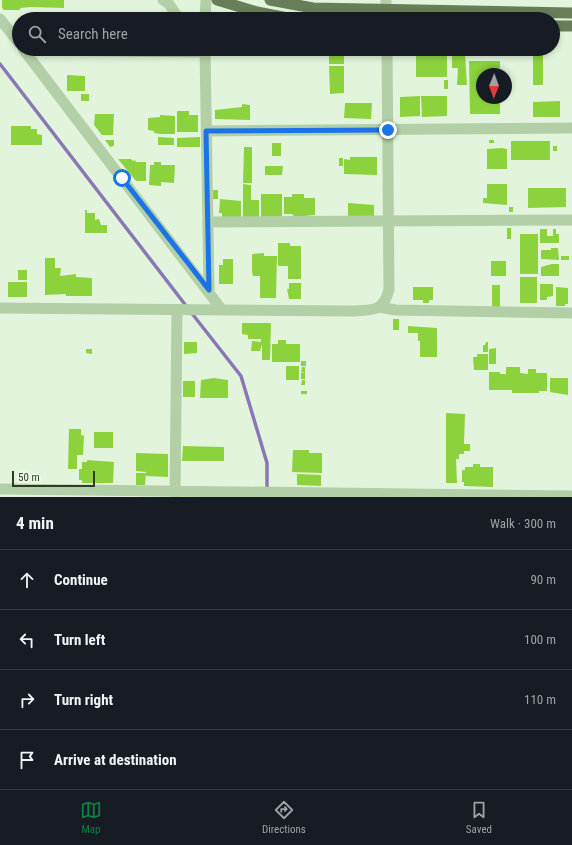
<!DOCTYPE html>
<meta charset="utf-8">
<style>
body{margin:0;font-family:"Roboto Condensed",sans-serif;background:#242831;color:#f1f3f6}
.compass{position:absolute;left:476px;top:68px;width:36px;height:36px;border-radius:50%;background:#171b24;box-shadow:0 2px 6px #0003;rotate:181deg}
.scale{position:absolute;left:12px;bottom:10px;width:83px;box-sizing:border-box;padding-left:4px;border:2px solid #303a28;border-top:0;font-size:11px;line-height:14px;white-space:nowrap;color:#303a28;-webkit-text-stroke:3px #eefcea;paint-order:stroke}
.stop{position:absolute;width:12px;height:12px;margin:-9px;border:3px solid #1a73e8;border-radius:50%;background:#fff}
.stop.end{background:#1a73e8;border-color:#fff;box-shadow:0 1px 4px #0008}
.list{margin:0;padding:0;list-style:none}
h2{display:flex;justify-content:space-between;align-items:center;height:52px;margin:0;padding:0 16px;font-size:17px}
h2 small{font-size:13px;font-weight:400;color:#9ea1a6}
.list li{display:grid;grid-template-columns:26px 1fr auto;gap:12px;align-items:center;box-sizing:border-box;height:60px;padding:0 16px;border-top:1px solid #363941}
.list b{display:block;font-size:15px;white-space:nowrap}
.list em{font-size:13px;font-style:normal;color:#9ea1a6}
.icon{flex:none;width:22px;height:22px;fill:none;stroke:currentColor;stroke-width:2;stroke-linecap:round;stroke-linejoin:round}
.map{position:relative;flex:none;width:572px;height:497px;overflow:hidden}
.search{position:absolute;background:#171b24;box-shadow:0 2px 6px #0003;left:12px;right:12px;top:12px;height:44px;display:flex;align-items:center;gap:10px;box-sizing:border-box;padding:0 14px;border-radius:22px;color:#9ea1a6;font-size:15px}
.sheet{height:292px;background:#171b24}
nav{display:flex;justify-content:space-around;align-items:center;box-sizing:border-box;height:56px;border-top:1px solid #363941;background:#171b24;font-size:11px;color:#9ea1a6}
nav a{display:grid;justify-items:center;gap:2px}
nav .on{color:#0b8043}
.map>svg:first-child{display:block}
</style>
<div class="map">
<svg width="572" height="497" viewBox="0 0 572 497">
<rect width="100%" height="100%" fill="#e2f5dc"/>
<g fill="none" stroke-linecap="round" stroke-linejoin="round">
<!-- stream -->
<path stroke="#8978b5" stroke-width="3.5" d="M0,64L187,307
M190,311L241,376L267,463V490"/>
</g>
<!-- building -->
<path fill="#8cd23d" d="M2,0H64V8L31,7L20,8V10H4L2,8Z
M329,49H344V64H329Z
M533,49H543V85H533Z
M452,54H465L467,85H457L458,68H452Z
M416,56H447V77H416Z
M469,61H500V74H482V98H500V114H470Z
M329,66H344V93L330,94Z
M67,75L85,76V91H67Z
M444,80H448V89H444Z
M81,94H89V101H81Z
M420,96V116L400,117V97Z
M421,96H447V116L422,117Z
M560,101V117H533V102Z
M345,103H372L371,119L344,118Z
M242,104L250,105V120L215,119V110L242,107Z
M177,111H189V115H198V132H177Z
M95,114H114L113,135H102L94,125Z
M160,115L175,116V134H160L154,133V131L148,130V118L160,117Z
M11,126H31V129H37V134L42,135V145H11Z
M158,137L174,138V145H158Z
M200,137V147H177V138Z
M105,140H114V146L110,147Z
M489,140H494V143H489Z
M511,141H550V160H511Z
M272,143H281V156H272Z
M553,146H557V151H553Z
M244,147H252V183H243Z
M502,148L507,149V169H487V149Z
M350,157H377V175L344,174V159L350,160Z
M339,158H343V166H339Z
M118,159H131L133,161L135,160L136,162H146V181H136Z
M154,162H161V165H175L174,183L161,182V186L149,185L150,165H154Z
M265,166H283L282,175H265Z
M243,184L251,185V200H259V218H243Z
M487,184H507V205L483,203V198H487Z
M528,188H566V207L528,208Z
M213,190H218V199H213Z
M261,194H282V218L261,217Z
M292,194H304V198H315V215L295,217L292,214H284V197H292Z
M220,199L241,201V217L222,218V213H219Z
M348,203L374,205V217H348Z
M509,207H513V212H509Z
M85,210H87V213H95V220L99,219L101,225H107V233H85Z
M507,228H511V239H507Z
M540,229H547V236H553V229H556V234H559V243H540Z
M520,234H538V274H520Z
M278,243H290V246H301V279H288V266H278Z
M551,248H558L559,260L541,259V250H551Z
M264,253V256H277L276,298H260V276H253L252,272V254Z
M561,256H569V260H561Z
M45,258H55V268H61L60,276L76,274V277L92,278V296H66V294L45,295Z
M223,259H233V284H219V265H223Z
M491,261H506V276H491Z
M552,264H559V276H541V267Z
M18,270H27V280H18Z
M520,277H537V303H520Z
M8,282H27V297H8Z
M289,283H301V299H289L287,289H289Z
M540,284H553V296L547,297V300H540Z
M492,285H500V307H492Z
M413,287H433V300H429V303H423V300H413Z
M556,287L568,288V304H565V306H556Z
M393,319H399V330H393Z
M242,323H271L270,360H262V344L260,351H251L252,341L261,342V339H248V335L242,334Z
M408,326L437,328V357H420V341H418V333H408Z
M278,340H286V344H300V362H272V344H278Z
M184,342H197V353L184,354Z
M486,342H488V352H483V345H485Z
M496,348V364H489V349Z
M86,349H92V354L86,353Z
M477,354H488V370H474L473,357H477Z
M301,361H306V366H301Z
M286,366H299V380H286Z
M302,367H305V373L301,372Z
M506,367H520V373L528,374V369H536V373H547V391H539V393H512V390H489V372H500V374H506Z
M301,373H305V379H301Z
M214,378L228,380V398H200L201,380Z
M550,378H568V395L550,392Z
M302,380H305V385H301Z
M183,381H195V397H183Z
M301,391H307V394H301Z
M446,413L465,414L464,444H470V451H464V454H459V459H456L457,483H446Z
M69,429H81V435L84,436L83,455H77V469H68Z
M94,432H113V448H94Z
M183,446L224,447V461H182Z
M293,450H309V453H322V473L292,472Z
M136,453L168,454V477L146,476V472L136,471Z
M87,460L114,462L113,483H82V480H79V469H82V462H87Z
M473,464H480V467H493V487L464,486V482H462V470H465V467H473Z
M136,473H146L145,485H136Z
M297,474L321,475V486L297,485Z"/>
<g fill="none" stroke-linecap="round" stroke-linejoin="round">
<!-- minor -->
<path stroke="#b3cfa7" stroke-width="11" d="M163,0L169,4L179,19
M386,11V0
M205,19L206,0
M205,49L209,290
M24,50L205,52
M206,131L572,128
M208,222L572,220
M379,307L396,310L572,313
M0,489L572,496
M175,497L177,310"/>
<!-- tertiary -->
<path stroke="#b3cfa7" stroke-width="11" d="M386,11L387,19
M0,19L19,43
M23,49L222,310
M0,308L354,311C374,310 383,311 389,290L387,49"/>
<!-- primary -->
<path stroke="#687e58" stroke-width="11" d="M217,0L257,12L293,19
M270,0L313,8L572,13
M553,26H572"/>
</g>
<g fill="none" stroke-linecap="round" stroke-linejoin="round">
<!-- route -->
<path stroke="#1a73e8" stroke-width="5" d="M122,178L209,290L206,131L388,130"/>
</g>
</svg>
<svg class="compass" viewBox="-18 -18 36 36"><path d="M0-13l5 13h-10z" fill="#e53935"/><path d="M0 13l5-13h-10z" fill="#9ea1a6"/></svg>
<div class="scale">50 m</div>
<div class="stop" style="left:122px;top:178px"></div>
<div class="stop end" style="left:388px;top:130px"></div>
<div class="search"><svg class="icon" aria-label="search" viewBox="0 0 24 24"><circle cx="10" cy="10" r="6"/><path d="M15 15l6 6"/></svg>Search here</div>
</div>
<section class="sheet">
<h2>4 min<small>Walk · 300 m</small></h2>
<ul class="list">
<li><svg class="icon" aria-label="ahead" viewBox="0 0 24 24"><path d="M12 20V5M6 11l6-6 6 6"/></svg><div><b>Continue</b></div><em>90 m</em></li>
<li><svg class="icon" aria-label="left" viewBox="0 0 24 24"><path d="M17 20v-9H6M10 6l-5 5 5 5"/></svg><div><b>Turn left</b></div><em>100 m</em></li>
<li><svg class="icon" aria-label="right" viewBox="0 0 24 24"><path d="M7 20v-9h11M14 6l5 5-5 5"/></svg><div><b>Turn right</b></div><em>110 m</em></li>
<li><svg class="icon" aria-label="arrive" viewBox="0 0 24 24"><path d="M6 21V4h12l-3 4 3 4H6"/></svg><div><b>Arrive at destination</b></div></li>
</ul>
</section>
<nav>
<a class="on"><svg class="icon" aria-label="map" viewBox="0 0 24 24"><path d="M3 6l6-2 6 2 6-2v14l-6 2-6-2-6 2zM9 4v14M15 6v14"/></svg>Map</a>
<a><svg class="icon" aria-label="directions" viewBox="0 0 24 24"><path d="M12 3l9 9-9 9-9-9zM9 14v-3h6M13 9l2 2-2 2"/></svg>Directions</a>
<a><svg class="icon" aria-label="saved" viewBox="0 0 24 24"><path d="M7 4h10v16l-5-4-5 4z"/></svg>Saved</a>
</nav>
